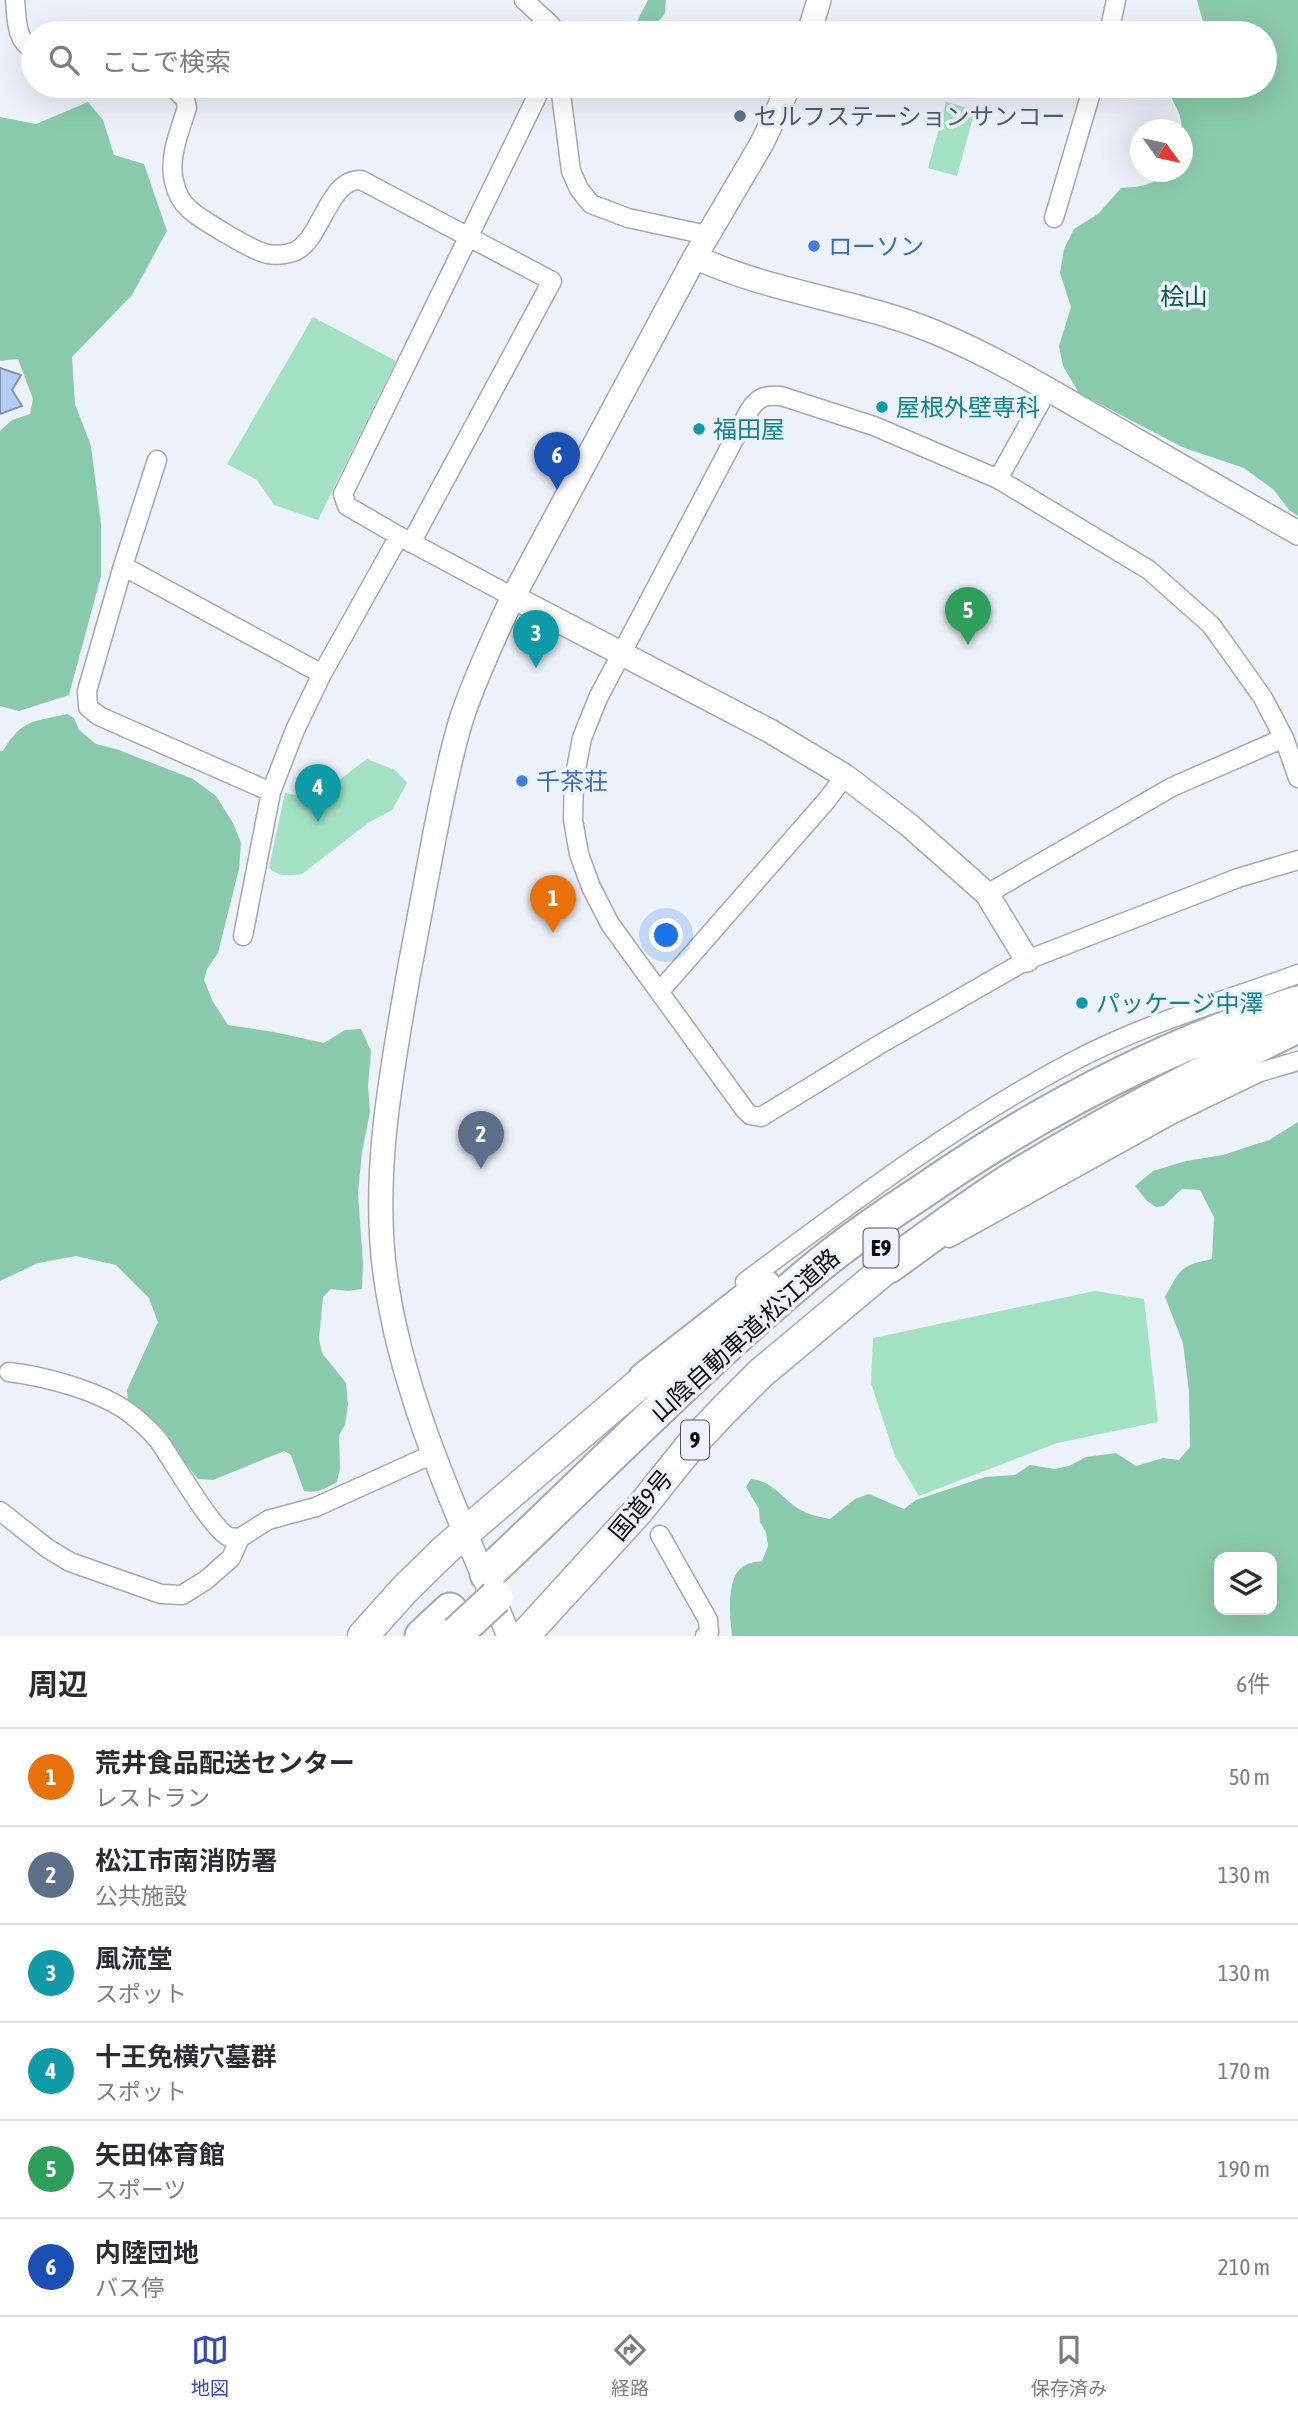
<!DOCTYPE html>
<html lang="ja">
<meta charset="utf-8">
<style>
body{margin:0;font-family:"Asap Condensed","Noto Sans JP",sans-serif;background:#f2f2f3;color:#2b2b33}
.controls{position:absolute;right:21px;bottom:21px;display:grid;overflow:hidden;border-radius:14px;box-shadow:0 7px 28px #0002}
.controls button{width:63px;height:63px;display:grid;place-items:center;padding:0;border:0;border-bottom:2px solid #e1e1e2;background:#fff;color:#2b2b33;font:35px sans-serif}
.compass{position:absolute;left:1130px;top:119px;width:63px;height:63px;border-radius:50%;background:#fff;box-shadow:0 7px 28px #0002;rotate:123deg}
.you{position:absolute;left:667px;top:936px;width:24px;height:24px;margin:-18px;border:5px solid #fff;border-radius:50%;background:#1a73e8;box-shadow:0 0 0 10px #1a73e833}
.badge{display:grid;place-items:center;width:46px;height:46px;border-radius:50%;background:#3547b9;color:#fff;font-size:23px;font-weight:700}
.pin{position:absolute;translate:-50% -58px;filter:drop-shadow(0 2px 4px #0008)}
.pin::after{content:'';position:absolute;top:37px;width:24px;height:21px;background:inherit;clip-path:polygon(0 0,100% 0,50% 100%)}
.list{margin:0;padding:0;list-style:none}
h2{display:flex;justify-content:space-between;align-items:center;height:91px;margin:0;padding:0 28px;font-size:30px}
h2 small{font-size:23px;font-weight:400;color:#7c7c81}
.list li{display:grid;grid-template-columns:46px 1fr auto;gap:21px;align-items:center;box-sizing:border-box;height:98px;padding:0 28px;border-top:2px solid #e1e1e2}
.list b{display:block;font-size:26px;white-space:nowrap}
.list p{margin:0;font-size:23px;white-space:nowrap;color:#7c7c81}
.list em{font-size:23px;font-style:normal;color:#7c7c81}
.icon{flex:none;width:38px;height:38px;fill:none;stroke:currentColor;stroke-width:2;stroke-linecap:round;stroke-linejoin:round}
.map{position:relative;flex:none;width:1298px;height:1636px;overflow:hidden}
.search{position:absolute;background:#fff;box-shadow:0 7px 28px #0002;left:21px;right:21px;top:21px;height:77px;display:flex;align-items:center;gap:18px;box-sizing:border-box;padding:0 24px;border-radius:38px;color:#7c7c81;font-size:26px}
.sheet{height:679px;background:#fff}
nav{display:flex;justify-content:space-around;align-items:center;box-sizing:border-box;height:98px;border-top:2px solid #e1e1e2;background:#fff;font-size:19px;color:#7c7c81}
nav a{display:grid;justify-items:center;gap:4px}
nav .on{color:#3547b9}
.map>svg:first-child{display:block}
</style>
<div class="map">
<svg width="1298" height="1636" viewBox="0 0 1298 1636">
<rect width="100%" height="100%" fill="#edf1f9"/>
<!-- green -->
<path fill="#a3e1c3" d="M946,102L975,110L957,176L928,168Z
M313,317L396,361L318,520L274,505L257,480L227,464Z
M367,759L395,770L407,783L392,810L368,823L302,874C290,876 279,877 269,868L285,793L314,799Z
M1095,1291L1144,1299L1158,1422L1057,1443L919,1496L895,1456L871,1383L873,1338Z"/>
<!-- forest -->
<path fill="#8acaac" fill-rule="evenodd" d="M648,0H666C665,4 666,8 665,12C664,19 647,29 641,32L636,30L638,19Z
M1197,0H1298V516L1289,510L1274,490L1244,468L1182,447L1079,393L1063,366L1059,346L1071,307L1060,273L1064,249L1074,229L1098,214L1121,188C1138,187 1154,186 1165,172H1182C1182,152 1185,132 1179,113C1175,104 1169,96 1169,86H1265V33H1206Z
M88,102L103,120L114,155L144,164L167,231L132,295L72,357L75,404L91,446L101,524V576L69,695L19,711L0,706V431L12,420L30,414L33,399L18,359L0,361V117L36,124Z
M67,714L74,718L79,730L96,744L119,750L193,779L216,796L233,823L241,843L239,869L218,953L207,969L204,980L213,1002L228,1025L274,1032L324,1043L345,1030L361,1029L371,1051L368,1086L370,1112L362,1152L358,1193L363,1264L362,1289L348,1291L331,1289L323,1297L319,1339L322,1353L346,1383L348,1404L345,1425L339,1435L340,1468L337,1482C326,1488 317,1494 304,1491L291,1455L284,1451L213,1480L198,1479L149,1418L128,1404L127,1390L158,1322L149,1298L116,1265L76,1256L38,1263L0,1281V751H3C22,719 33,722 67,714Z
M1298,1122V1636H732C730,1618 726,1581 741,1568C747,1563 754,1562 762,1561L768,1546L766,1532L760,1522L759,1509L746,1487L751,1479C771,1481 779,1494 793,1505C804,1514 816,1516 830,1519L855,1499L869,1494L904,1509L916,1500L985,1477L1015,1475L1030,1465L1055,1469L1069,1466L1086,1457L1116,1453L1136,1466L1163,1458L1179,1460L1190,1447L1189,1391L1183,1343L1165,1297C1181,1268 1180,1266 1212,1259L1214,1217L1200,1190L1182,1189L1164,1206L1156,1207L1147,1201L1135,1186L1153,1171L1186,1161L1223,1155L1269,1140ZM1219,1557H1272V1610H1219Z"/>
<!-- water -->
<path fill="#b4cff7" stroke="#8194b1" stroke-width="2" d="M0,368L21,375L12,390L22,406L0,414Z"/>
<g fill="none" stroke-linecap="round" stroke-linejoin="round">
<defs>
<path id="minor" d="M15,0C17,17 15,41 33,49
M524,0L551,25L554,33
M1109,33L1116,0
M172,86L185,99L187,108C180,129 168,159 174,181C176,191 181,202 189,209C200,219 254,252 268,254C277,256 292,254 299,249C322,234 330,178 361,180L552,281L411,543
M560,86L571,171L579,189L591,204L628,218L707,235
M1054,218L1093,86
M157,460L123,566L87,691L88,707L99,716L271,792
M998,479L1048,389
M399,536L347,506L343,494L542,86
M123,566L322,674
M1298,778L1284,738L1263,698L1234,657L1211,625L1149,570L998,479L874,426L781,396C764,395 758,397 749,411L598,698L582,738L574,780L573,820L579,854L591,887L610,924L745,1110L750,1115L761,1117L877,1046L1027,960L1238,878L1298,860
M987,894L1172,787L1284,738
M243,936L271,792L295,730L322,674L399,536L513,597
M660,991L826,801L845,776
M949,1238L1171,1115L1260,1072L1298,1061
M745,1282C850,1204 955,1124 1070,1063C1142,1024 1222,1002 1298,974
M9,1372C48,1377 100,1391 131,1414C141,1422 151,1431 159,1441C172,1459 212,1530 229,1537C232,1538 236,1537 240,1538
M0,1511L47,1548L70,1562L161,1594L182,1595L206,1580L231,1558L240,1538L268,1520L316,1507L433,1454
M660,1535L708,1620L709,1632L705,1636"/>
<path id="tertiary" d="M809,33L819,0
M695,257C772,293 859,300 937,333C992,356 1044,387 1096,417C1163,456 1231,495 1298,533
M513,597L770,731L845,776L909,825L987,894L1027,960
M509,1636C460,1519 402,1400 385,1273C372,1174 391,1075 408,977C417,929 426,881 435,833C443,794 450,755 462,717C476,676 494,637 513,597L695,257L762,143L789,86"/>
<path id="trunk" d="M363,1636L405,1589L446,1549L645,1379
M524,1636L639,1510L691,1445L724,1410L761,1373L889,1266"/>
<path id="motorway" d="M889,1266C931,1236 972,1204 1016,1177C1104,1123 1196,1076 1289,1030
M645,1379L764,1286
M487,1574C597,1471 701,1363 817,1267C850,1240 885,1216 920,1193C1036,1113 1163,1045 1298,1003
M422,1636L450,1610"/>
</defs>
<!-- minor casing -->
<use href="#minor" stroke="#a4a9b0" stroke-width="21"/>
<!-- tertiary casing -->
<use href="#tertiary" stroke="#a4a9b0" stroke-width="26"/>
<!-- trunk casing -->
<use href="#trunk" stroke="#a4a9b0" stroke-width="33"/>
<!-- motorway casing -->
<use href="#motorway" stroke="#a4a9b0" stroke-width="37"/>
<!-- minor -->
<use href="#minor" stroke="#fff" stroke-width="18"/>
<!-- tertiary -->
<use href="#tertiary" stroke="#fff" stroke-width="23"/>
<!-- trunk -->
<use href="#trunk" stroke="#fff" stroke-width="30"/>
<!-- motorway -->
<use href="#motorway" stroke="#fff" stroke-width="33"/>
<defs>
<path id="motorway-bridge" d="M457,1633L496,1597"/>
</defs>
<!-- motorway-bridge casing -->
<use href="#motorway-bridge" stroke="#a4a9b0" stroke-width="37" stroke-linecap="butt"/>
<!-- motorway-bridge -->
<use href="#motorway-bridge" stroke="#fff" stroke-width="33"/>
</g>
<!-- markers -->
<circle fill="#5c6f8a" stroke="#edf1f9" stroke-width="2.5" cx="740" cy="116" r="7"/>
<g fill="#3f7fe0" stroke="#edf1f9" stroke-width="2.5">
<circle cx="814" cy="246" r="7"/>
<circle cx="522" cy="781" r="7"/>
</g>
<g fill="#0f9aa8" stroke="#edf1f9" stroke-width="2.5">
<circle cx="882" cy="407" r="7"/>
<circle cx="699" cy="429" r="7"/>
<circle cx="1082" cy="1003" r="7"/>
</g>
<g text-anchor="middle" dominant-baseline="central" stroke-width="7" stroke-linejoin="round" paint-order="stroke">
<!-- shield labels -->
<g fill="#edf1f9" stroke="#4e5154" stroke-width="2">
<rect x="863.5" y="1228.5" width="35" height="39" rx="5"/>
<rect x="681" y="1420.5" width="28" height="39" rx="5"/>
</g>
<g font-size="23" font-weight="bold" fill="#0a0c0e">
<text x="881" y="1248">E9</text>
<text x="695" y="1440">9</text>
</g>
<!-- service labels -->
<g font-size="24" fill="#4e5e75" stroke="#edf1f9" text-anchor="start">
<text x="754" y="116">セルフステーションサンコー</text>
</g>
<!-- shop labels -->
<g font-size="24" fill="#366cbe" stroke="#edf1f9" text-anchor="start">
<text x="828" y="246">ローソン</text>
<text x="536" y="781">千茶荘</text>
</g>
<!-- park labels -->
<g font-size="24" fill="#04593e" stroke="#edf1f9">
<text x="1184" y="296">桧山</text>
</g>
<!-- culture labels -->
<g font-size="24" fill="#0d838f" stroke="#edf1f9" text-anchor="start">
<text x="896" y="407">屋根外壁専科</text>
<text x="713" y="429">福田屋</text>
<text x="1096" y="1003">パッケージ中澤</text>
</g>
<!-- street labels -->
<g font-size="24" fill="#0a0c0e" stroke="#edf1f9">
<text transform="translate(745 1335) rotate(-42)">山陰自動車道;松江道路</text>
<text transform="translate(641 1505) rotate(-50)">国道9号</text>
</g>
</g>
</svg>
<div class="controls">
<button><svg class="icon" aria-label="layers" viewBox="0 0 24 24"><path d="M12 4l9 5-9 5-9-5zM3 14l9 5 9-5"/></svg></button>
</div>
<svg class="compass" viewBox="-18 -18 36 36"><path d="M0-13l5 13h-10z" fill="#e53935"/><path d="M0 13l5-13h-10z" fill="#7c7c81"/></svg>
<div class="you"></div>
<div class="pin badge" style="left:553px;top:933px;background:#e8710a">1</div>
<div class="pin badge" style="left:481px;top:1169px;background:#5c6f8a">2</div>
<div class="pin badge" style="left:536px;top:668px;background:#0f9aa8">3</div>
<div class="pin badge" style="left:318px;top:822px;background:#0f9aa8">4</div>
<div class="pin badge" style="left:968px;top:645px;background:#2e9e5b">5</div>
<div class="pin badge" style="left:557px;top:490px;background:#1a4fb4">6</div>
<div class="search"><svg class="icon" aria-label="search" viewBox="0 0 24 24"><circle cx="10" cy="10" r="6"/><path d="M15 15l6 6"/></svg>ここで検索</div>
</div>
<section class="sheet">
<h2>周辺<small>6件</small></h2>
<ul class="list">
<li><span class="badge" style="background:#e8710a">1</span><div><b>荒井食品配送センター</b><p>レストラン</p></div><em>50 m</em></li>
<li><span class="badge" style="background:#5c6f8a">2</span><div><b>松江市南消防署</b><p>公共施設</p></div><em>130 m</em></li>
<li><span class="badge" style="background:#0f9aa8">3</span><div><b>風流堂</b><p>スポット</p></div><em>130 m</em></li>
<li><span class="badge" style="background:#0f9aa8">4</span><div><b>十王免横穴墓群</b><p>スポット</p></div><em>170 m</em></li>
<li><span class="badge" style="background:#2e9e5b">5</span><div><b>矢田体育館</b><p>スポーツ</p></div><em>190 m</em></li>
<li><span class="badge" style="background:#1a4fb4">6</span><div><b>内陸団地</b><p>バス停</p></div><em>210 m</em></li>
</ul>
</section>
<nav>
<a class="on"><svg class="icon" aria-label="map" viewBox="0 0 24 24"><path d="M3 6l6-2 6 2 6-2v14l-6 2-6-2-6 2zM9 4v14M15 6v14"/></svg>地図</a>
<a><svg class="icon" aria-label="directions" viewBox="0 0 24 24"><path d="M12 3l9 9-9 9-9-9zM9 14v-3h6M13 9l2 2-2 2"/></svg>経路</a>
<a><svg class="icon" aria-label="saved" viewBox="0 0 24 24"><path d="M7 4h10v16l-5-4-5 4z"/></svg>保存済み</a>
</nav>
